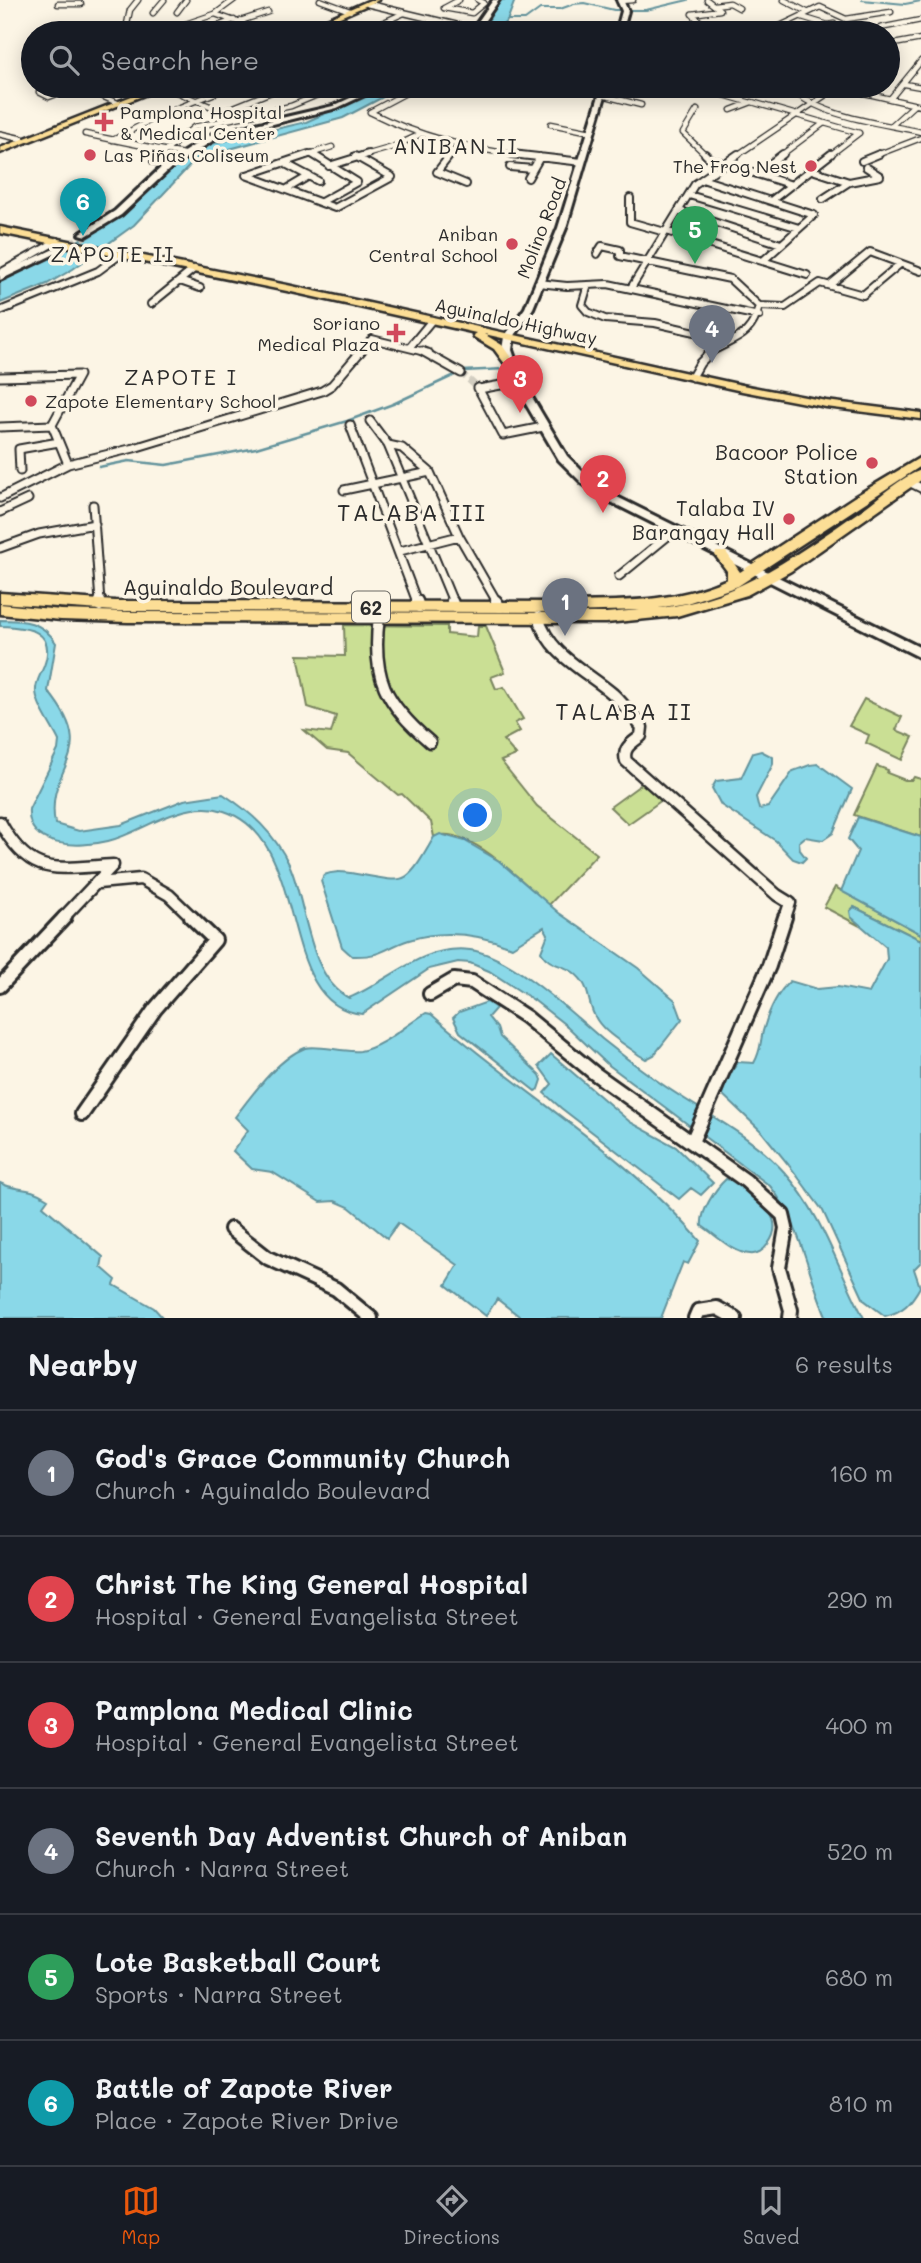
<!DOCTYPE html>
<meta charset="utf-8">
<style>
body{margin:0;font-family:Mali,sans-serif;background:#242831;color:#f1f3f6}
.you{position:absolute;left:476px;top:816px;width:24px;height:24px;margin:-18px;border:5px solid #fff;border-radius:50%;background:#1a73e8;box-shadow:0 0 0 10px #1a73e833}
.badge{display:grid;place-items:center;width:46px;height:46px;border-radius:50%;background:#ea580c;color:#fff;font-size:23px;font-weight:700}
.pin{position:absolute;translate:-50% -58px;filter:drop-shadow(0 2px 4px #0008)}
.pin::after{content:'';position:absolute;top:37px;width:24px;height:21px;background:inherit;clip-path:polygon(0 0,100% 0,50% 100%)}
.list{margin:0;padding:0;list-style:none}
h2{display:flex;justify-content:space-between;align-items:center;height:91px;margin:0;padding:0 28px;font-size:30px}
h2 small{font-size:23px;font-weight:400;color:#9ea1a6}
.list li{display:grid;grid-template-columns:46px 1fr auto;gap:21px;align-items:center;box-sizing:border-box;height:126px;padding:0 28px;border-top:2px solid #363941}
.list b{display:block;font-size:26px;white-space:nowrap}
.list p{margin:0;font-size:23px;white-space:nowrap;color:#9ea1a6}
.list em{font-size:23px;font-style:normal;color:#9ea1a6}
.icon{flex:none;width:38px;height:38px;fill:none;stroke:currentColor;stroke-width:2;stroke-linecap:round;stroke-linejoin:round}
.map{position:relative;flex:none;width:921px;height:1318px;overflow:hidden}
.search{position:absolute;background:#171b24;box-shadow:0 4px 18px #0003;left:21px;right:21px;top:21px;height:77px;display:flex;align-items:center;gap:18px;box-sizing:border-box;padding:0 24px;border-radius:38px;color:#9ea1a6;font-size:26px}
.sheet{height:847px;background:#171b24}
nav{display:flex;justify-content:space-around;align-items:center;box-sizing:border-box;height:98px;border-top:2px solid #363941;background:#171b24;font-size:19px;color:#9ea1a6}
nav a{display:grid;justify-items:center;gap:4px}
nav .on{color:#ea580c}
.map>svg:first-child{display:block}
</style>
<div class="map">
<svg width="921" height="1318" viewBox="0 0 921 1318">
<rect width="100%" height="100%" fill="#fcf5e5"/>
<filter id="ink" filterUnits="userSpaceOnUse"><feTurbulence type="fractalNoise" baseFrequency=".0143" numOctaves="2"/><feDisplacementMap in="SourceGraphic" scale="14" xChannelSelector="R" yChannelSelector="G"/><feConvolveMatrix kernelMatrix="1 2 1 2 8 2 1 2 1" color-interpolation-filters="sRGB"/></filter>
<g filter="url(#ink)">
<!-- green -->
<path fill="#cadf94" stroke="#7a8560" stroke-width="2" d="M344,625L447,626V634L477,637L478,626H486L505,672L491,677L496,689L504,687L523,719L515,723L520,731L503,740L516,755L501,761L537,806L597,854L549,905C526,886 467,822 434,837L431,822L402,794L398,795L348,753L327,750L304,730L331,733L336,716L308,707L298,655L345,656Z
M864,699L902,717L896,730L913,737L902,760L866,743L869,735L849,726Z
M877,766L888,770L887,773L905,780H912L914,777L921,779V837L854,815Z
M643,783L662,800L628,824L610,807Z
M835,887L921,934V940L854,907L850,911L858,925L824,907Z"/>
<!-- water -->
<path fill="#8ad8e8" stroke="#64939c" stroke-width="2" d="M499,0H515L507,21L493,33H478L485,27Z
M386,86H404L343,118L197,158L134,225L73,269L47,284L0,303V280L107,226L179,159L203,146L306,122Z
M0,620C23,620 43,621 56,643L48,691C103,758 44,764 55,824L79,831L121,825L184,800L223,794C251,812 274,833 289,864C307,903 307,976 349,998C390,981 422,944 470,950C511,955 570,1012 602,1039C618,1052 635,1065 652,1077C696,1110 750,1132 786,1174C823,1216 838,1269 864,1318H827C807,1273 802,1225 770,1186L606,1063L568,1027L535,1001L489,971L470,963L458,962L429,969L362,1014C273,1005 313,840 224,811C209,806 192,808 177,813C153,820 132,835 108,841C80,848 26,849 29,809L58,750L59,741C52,726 38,708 36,692C35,682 41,674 44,666C57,630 28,627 0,626Z
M761,751L773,757V764L756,797L759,809L768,807L793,771L810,765L818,764L852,789L833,833L823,840L805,837L799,842L800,850L806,858L802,862L793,859L776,841L721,805L712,788L716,781L741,778L753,753Z
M858,817L921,837V934L841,891L858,851L848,839Z
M440,834L465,841L499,861L559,913L638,968L675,1000L682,1019L654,1055L646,1059L639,1055C626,1045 606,1034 597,1020C585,1002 593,987 573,972C562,964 549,966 541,952L548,934L544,927L512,947C479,934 444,929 409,940C384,948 383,957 352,956L342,947L321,881L324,875C333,871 341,872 351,873C407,882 404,890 434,837Z
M854,907L921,940V1262L914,1269L920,1287C911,1303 903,1312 885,1316L864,1300L823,1211L792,1169L762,1132L722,1094L727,1079L738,1062L754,1063C761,1051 760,1043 763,1031C768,1013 777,993 790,981L817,989L838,987L869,993L887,959L886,947L851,917L850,911Z
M487,1002L496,1008L488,1017L497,1028L500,1037L540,1075L542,1080L539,1089L535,1091L460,1032L453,1018L459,1012Z
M426,1013L431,1014C518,1092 624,1151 700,1241L688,1264L683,1262L661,1318H519V1316L497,1299L486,1316L446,1285L458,1265L398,1223L387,1238L349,1207L335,1201L320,1202L272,1172L252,1169L233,1151L248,1130L235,1117C252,1095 278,1058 305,1048C318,1044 344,1053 360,1051C383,1047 406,1025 426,1013Z
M551,1054L630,1122L676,1147L713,1183L701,1195L691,1188L679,1199L561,1108L544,1093L552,1084L539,1066Z
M726,1179L734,1181C754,1197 789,1216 768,1244C764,1250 757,1255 750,1254C733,1253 716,1235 702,1226C700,1212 715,1189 726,1179Z
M0,1183C18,1192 27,1185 48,1199L43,1206L103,1257L101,1267L116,1280L114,1285L154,1308L163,1318H0Z"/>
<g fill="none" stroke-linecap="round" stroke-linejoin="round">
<!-- stream-far1 -->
<path stroke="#64939c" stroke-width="2" d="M862,0L905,4L921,1
M507,20H525L540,9H560L574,4L584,3L614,10H646L688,0"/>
<!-- stream -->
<path stroke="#64939c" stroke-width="2.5" d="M463,371L505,369
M99,467L129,461L166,465L256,448L347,421L393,404L457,374"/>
<!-- minor-tunnel -->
<path stroke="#d2cdc0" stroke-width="7" stroke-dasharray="7 3.5" stroke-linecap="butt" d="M461,373L478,388"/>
<!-- secondary-tunnel -->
<path stroke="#d2cdc0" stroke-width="8" stroke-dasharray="8 4.5" stroke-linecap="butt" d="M59,250L86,235"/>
<defs>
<path id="minor-far4" d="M138,0L130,10L127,24L143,33
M320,0L350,11
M784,0L807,12
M620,1L633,0
M58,4H81
M714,5L730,3L739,8
M444,8L472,13L484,3L478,0
M444,8L459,0
M177,12L186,0
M153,13L164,0
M215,14L234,0
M692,14L720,10L707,0
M692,14L713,33
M802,17L828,25L834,24
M237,22L268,12
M880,28L921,20
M58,33L63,28L106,29
M159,33L215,14L268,33
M198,33L234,20
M360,33L404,13
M406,33L433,21
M451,33L460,27
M720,33L774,29L820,7L846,19L891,12
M793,33H804
M860,33L867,31
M888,45L921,39
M904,84L921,87
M78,86L120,104
M162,86L236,117
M719,86L710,91L748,102
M787,86C821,118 877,122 921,132
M851,90L921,106
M39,92L49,97L78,86
M602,95L641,105
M890,99L921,61
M697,110L683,133L707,156
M731,110L752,102L859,133
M224,111L286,86
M370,112C420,137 470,149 525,156
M370,112L419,86
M551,124L591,132
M892,125L914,105
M85,134L183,154
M113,140L160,115L233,86
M311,154L315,156
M160,156L194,127L291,106L339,86
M304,156L332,147
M362,156L393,147L419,135
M450,156L459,145
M736,156L833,90
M780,156L824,123
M829,156L859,133
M874,156L921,138"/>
<path id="minor-far3" d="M312,154L357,182L321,202
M451,154L437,172L466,184
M512,154L582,162
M705,154L710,159L792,185
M355,156L392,177
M154,161L162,154
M862,161L879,154
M284,163L318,181
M329,166L368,154
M510,167L533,169
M812,170L849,182
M757,174L783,154
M246,175L335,208L392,177
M247,175L309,154
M528,178L540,157
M702,179L814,215L764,260
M287,189L309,176
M689,195L799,228
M630,198V222L665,232
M823,199L849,182L880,176L866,167
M772,200L831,154
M680,211L781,244
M666,231L807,275
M597,254L602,246L620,250V256L730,279L759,306C752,338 734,338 709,353
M0,273L57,241
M180,281L200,288
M538,283L567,286L608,284L759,316
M831,284L870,252L921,271
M588,285L582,305L588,312L605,319L655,323L731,340
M631,288L695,184L738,154
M151,304L194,269
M759,306L785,307L820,283L863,295L900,264
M0,311L98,271L121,254
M409,348L432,320
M360,353L372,339L429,353"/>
<path id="minor-far2" d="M422,351L461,373
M0,377L79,375L52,425L68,464L134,448L322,391L332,385L361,351
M692,377L700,363L712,351
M478,388L503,435L543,427
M479,389L518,382
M370,421L388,445L453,602
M350,425L417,602
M0,427L52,425
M388,445L402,448L430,472L459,536L497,602
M20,471L19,449L59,442
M909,482L921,488
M344,490L430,472
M0,498L68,464
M93,505L100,602
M0,512L28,499
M0,548L39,534L95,524
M400,551L459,536
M619,576L674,531"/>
<path id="minor-far1" d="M100,601V606
M417,601L419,607
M452,601L454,606
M496,601L500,607
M379,617C371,677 385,703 430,742
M538,617C549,655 585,670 613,694C624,704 632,716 642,727L641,736C632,743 622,748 626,761L777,895L790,903L785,918
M0,822C31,879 56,868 113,865
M98,883L141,879L169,895L193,918
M63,918L113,865"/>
<path id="minor" d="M0,986L65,917
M430,994L454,980L472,982L526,1017L594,1073L746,1181L783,1215L786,1228L779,1268L791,1310L790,1318
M82,1114L155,1009L215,940L191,917
M692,1142L769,966L785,917
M231,1229L268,1258L336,1289L371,1318
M695,1318L698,1311L717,1308L735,1318"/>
<path id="tertiary" d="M368,4L477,30
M0,134L22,139"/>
<path id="secondary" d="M493,0H499L476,33H470Z
M617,0H623L628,11L622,33H616L622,11Z
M376,86H384L337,108L217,138L172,167L121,215L86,236L79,234L115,211L166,163L212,134L333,106Z
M602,86H608L566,228L533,308L514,337L512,350L523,382L567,456L590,479L613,495L921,648V658L605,499L582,483L559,460L513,382L502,350L504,337L525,308L558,228Z
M56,248L63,250L0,280V274Z"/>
<path id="trunk" d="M370,0H379L303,33H295Z
M157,86H167L0,153V148Z
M0,227L287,285L742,385L826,401L921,413V419L826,407L742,391L484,334L502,345L514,362L509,365L505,364L494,349L474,337L473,335L476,333L287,291L0,233Z
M921,457V466L738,586L687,603L658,608C739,600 798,553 863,509C881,496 901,477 921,470V480L791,571L747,595L677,616L606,623L128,622L61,620L0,614V604L61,610L128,612L606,613L640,610L564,612L115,611L0,603V593L115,601L564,602C620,601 675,603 727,579V571L715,555L716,552H726L740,572L854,497Z"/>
</defs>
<!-- minor-far4 casing -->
<use href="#minor-far4" stroke="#2b2b2b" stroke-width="7"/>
<!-- minor-far3 casing -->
<use href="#minor-far3" stroke="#2b2b2b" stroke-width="10"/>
<!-- minor-far2 casing -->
<use href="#minor-far2" stroke="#2b2b2b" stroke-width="11"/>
<!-- minor-far1 casing -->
<use href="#minor-far1" stroke="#2b2b2b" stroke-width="15"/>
<!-- minor casing -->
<use href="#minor" stroke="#2b2b2b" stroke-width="18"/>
<!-- tertiary casing -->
<use href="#tertiary" stroke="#2b2b2b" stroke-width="8"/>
<!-- secondary casing -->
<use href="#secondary" stroke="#2b2b2b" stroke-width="6"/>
<!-- trunk casing -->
<use href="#trunk" stroke="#2b2b2b" stroke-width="5"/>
<!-- minor-far4 -->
<use href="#minor-far4" stroke="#fcf5e5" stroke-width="4.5"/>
<!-- minor-far3 -->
<use href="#minor-far3" stroke="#fcf5e5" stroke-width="6"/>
<!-- minor-far2 -->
<use href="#minor-far2" stroke="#fcf5e5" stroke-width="7"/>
<!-- minor-far1 -->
<use href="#minor-far1" stroke="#fcf5e5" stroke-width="10"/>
<!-- minor -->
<use href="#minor" stroke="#fcf5e5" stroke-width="12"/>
<!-- tertiary -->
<use href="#tertiary" stroke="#fcf5e5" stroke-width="5"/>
<!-- secondary -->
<use href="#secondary" fill="#fcf5e5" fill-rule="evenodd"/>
<!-- trunk -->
<use href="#trunk" fill="#fcde96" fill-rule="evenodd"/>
</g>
</g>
<!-- markers -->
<g fill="#d1495b" stroke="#fcf5e5" stroke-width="2.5">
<path d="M100.5 111.5h7v7h7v7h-7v7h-7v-7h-7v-7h7z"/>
<circle cx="90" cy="155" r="7"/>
<circle cx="811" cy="166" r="7"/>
<circle cx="512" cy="244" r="7"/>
<path d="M392.5 322.5h7v7h7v7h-7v7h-7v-7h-7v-7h7z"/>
<circle cx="31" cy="401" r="7"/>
<circle cx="872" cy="463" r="7"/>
<circle cx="789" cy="519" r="7"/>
</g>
<g text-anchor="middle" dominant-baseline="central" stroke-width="7" stroke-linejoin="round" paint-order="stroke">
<!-- far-poi labels -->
<g font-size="18" fill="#2b2b2b" stroke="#fcf5e5" text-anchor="start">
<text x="120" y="112">Pamplona Hospital<tspan x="120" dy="21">&amp; Medical Center</tspan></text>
<text x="104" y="155">Las Piñas Coliseum</text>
<text x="797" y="166" text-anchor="end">The Frog Nest</text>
<text x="498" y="234" text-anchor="end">Aniban<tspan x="498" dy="21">Central School</tspan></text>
<text x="380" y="323" text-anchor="end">Soriano<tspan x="380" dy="21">Medical Plaza</tspan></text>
<text x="45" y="401">Zapote Elementary School</text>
</g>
<!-- far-street labels -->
<g font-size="18" fill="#2b2b2b" stroke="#fcf5e5">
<text transform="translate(541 228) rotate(-69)">Molino Road</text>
<text transform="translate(516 321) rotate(12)">Aguinaldo Highway</text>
</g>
<!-- shield labels -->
<rect fill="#fcf5e5" stroke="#6a6863" stroke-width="2" x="352" y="591.5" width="38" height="31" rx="5"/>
<g font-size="19" font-weight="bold" fill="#2b2b2b">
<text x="371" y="607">62</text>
</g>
<!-- far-quarter labels -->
<g font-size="21" letter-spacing="2" fill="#2b2b2b" stroke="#fcf5e5">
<text x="456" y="145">ANIBAN II</text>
<text x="113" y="253">ZAPOTE II</text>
<text x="181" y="376">ZAPOTE I</text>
</g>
<!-- poi labels -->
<g font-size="21" fill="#2b2b2b" stroke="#fcf5e5" text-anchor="end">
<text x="858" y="451">Bacoor Police<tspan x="858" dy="24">Station</tspan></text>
<text x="775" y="507">Talaba IV<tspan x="775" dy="24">Barangay Hall</tspan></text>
</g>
<!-- street labels -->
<g font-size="21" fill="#2b2b2b" stroke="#fcf5e5">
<text x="228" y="586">Aguinaldo Boulevard</text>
</g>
<!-- quarter labels -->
<g font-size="24" letter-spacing="2" fill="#2b2b2b" stroke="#fcf5e5">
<text x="412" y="511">TALABA III</text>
<text x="624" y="710">TALABA II</text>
</g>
</g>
</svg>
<div class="you"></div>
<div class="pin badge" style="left:565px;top:636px;background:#6b7280">1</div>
<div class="pin badge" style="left:603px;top:513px;background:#e0444e">2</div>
<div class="pin badge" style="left:520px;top:413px;background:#e0444e">3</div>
<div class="pin badge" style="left:712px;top:363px;background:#6b7280">4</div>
<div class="pin badge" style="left:695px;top:264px;background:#2e9e5b">5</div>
<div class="pin badge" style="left:83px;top:236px;background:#0f9aa8">6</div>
<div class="search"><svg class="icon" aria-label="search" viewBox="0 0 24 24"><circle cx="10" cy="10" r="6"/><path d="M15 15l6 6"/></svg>Search here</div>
</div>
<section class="sheet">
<h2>Nearby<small>6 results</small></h2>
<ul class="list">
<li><span class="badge" style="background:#6b7280">1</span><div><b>God's Grace Community Church</b><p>Church · Aguinaldo Boulevard</p></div><em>160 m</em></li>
<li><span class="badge" style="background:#e0444e">2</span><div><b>Christ The King General Hospital</b><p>Hospital · General Evangelista Street</p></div><em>290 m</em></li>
<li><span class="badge" style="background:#e0444e">3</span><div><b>Pamplona Medical Clinic</b><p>Hospital · General Evangelista Street</p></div><em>400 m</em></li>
<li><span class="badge" style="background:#6b7280">4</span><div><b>Seventh Day Adventist Church of Aniban</b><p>Church · Narra Street</p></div><em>520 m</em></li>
<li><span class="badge" style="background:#2e9e5b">5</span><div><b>Lote Basketball Court</b><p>Sports · Narra Street</p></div><em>680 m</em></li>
<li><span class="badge" style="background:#0f9aa8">6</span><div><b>Battle of Zapote River</b><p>Place · Zapote River Drive</p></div><em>810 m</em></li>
</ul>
</section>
<nav>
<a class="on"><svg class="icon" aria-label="map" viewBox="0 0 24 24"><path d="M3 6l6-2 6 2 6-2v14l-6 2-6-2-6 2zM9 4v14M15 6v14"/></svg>Map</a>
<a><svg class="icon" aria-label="directions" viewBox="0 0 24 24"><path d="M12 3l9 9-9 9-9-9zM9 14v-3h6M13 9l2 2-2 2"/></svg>Directions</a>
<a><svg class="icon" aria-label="saved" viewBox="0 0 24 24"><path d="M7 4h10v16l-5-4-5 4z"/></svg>Saved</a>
</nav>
